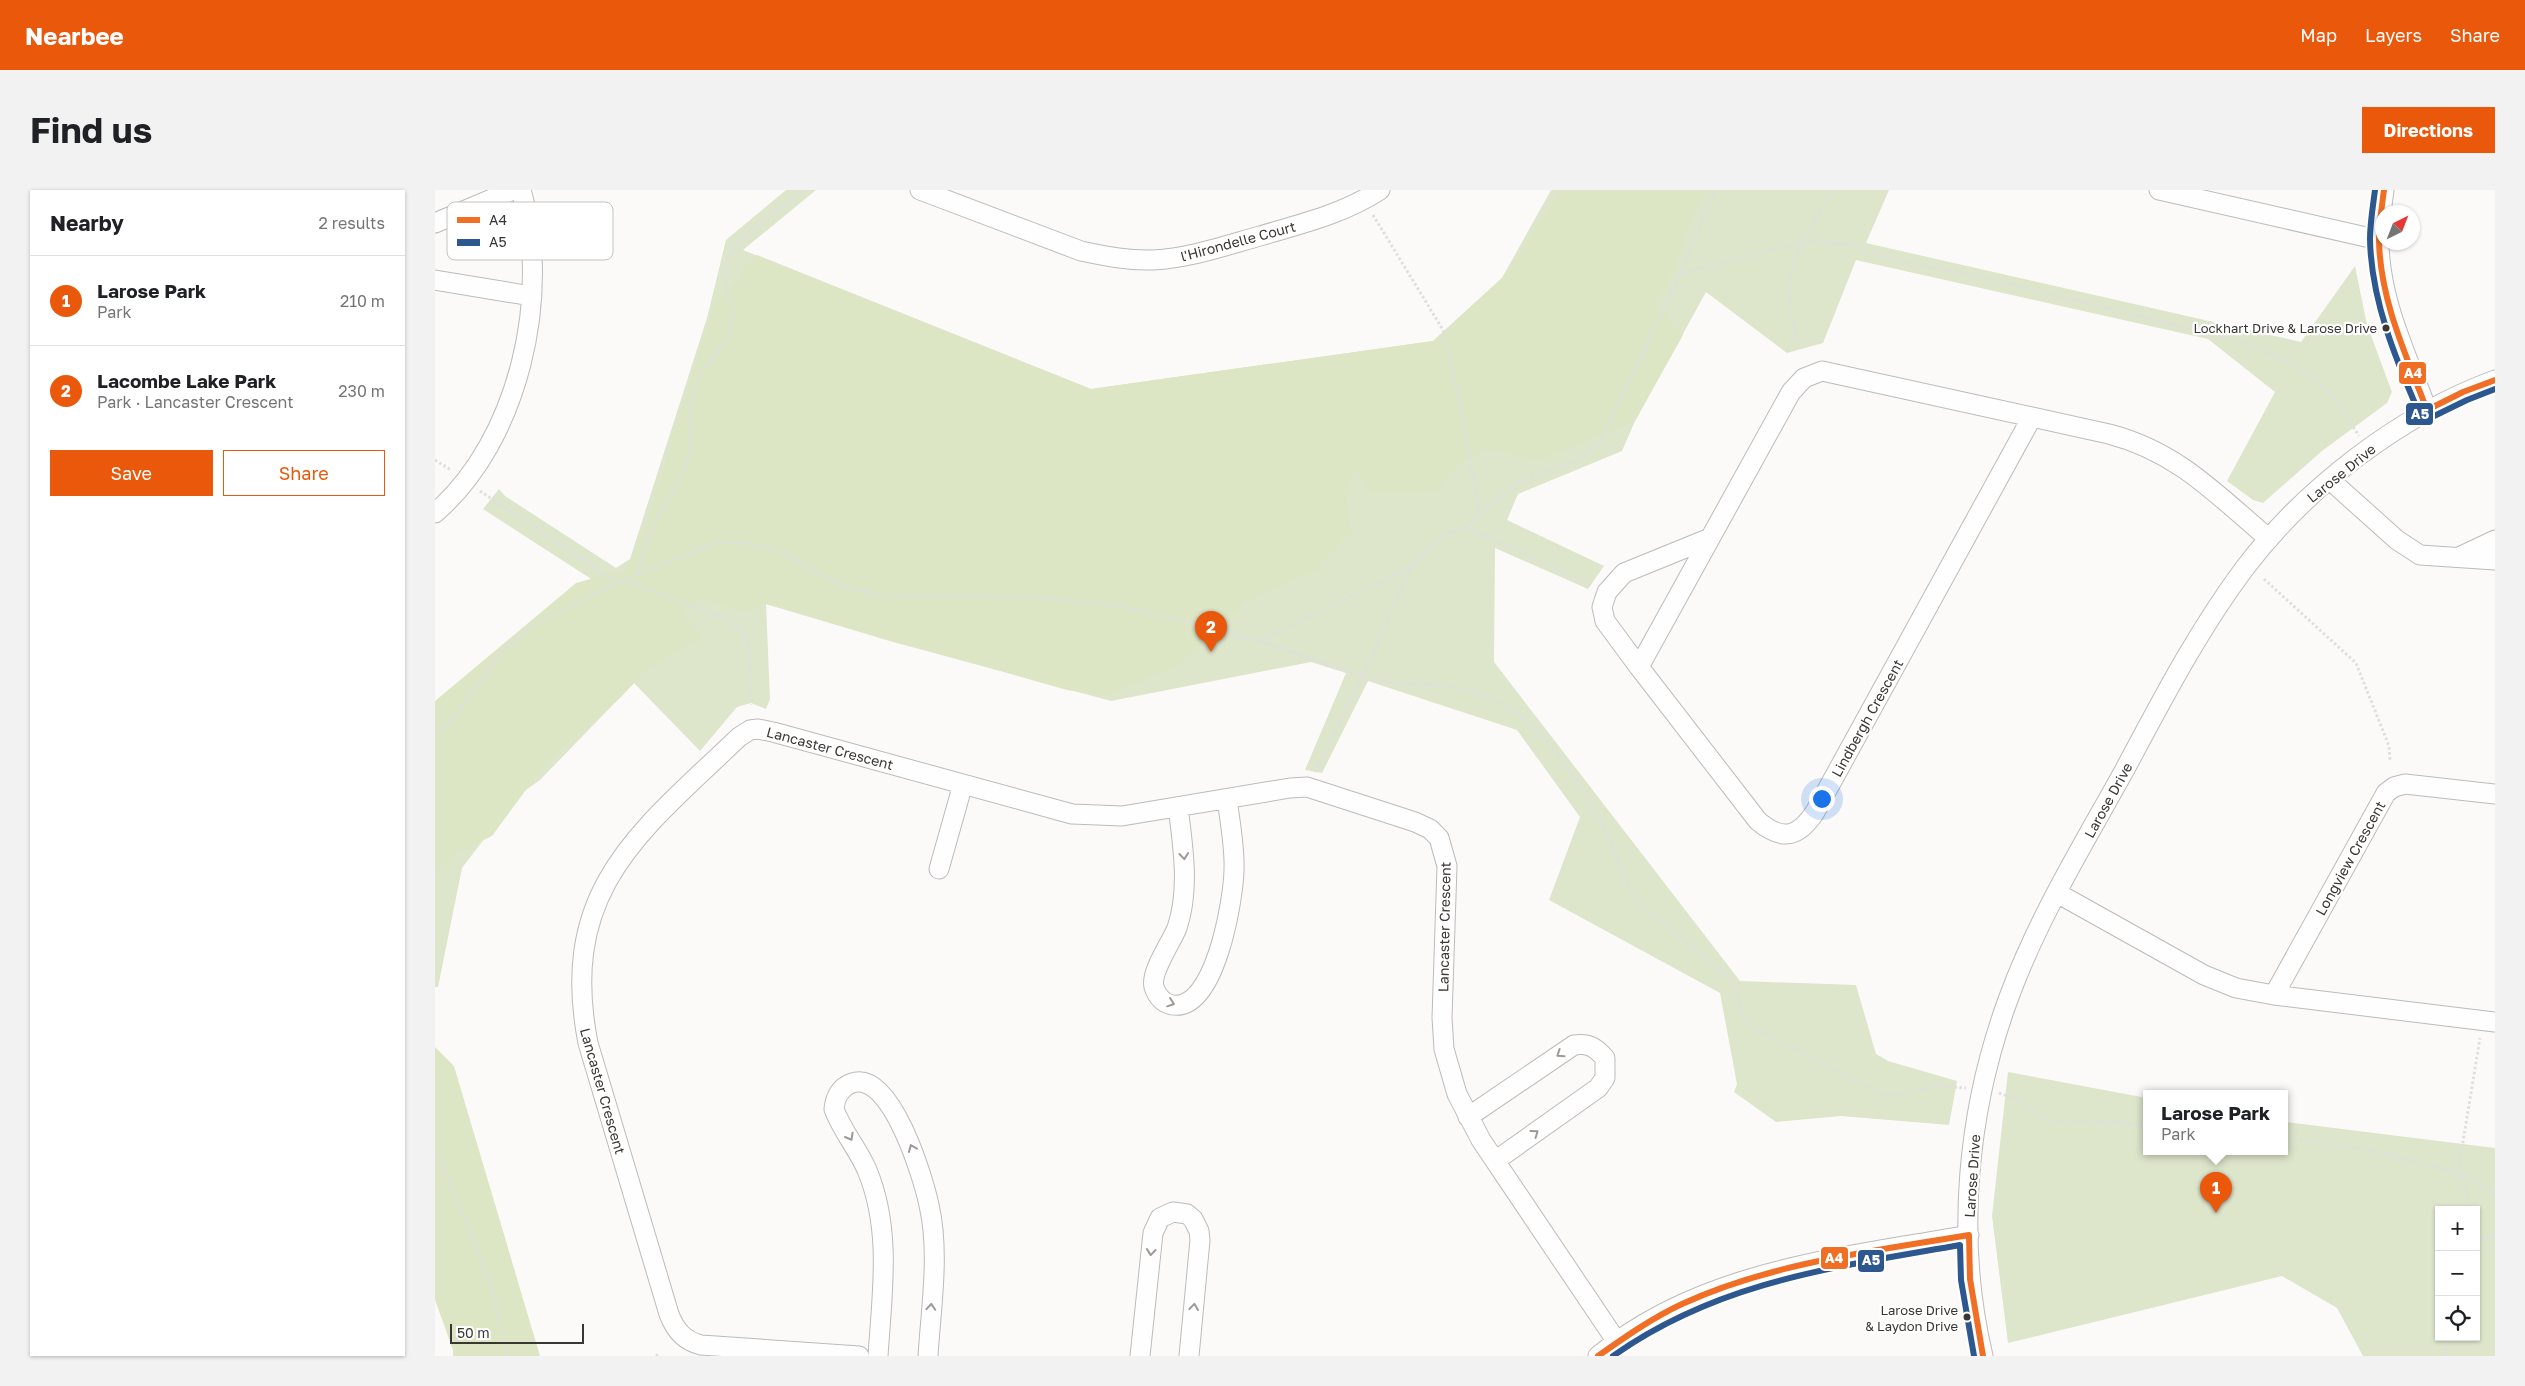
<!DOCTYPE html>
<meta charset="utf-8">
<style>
body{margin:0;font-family:"Golos Text",sans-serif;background:#f2f2f2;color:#202124}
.controls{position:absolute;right:15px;bottom:15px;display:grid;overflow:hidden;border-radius:0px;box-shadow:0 1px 4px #0004}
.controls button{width:45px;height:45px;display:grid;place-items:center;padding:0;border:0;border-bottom:1px solid #e0e0e0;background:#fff;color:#202124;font:25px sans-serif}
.compass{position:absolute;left:1940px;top:15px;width:45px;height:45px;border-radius:50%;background:#fff;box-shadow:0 1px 4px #0004;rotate:42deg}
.scale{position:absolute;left:15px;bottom:12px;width:134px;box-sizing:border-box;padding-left:5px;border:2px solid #393634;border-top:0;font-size:14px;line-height:18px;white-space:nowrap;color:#393634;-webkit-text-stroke:4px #fff;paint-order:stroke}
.you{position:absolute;left:1386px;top:608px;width:18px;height:18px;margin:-12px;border:4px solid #fff;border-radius:50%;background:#1a73e8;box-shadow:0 0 0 8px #1a73e833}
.badge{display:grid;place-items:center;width:32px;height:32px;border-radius:50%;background:#ea580c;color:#fff;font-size:16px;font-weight:700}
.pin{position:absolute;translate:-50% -41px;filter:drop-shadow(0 1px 2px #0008)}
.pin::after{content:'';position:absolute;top:26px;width:18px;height:15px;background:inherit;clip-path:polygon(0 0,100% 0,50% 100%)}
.popup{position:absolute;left:1708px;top:900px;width:145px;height:65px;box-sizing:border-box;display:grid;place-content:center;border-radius:0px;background:#fff;filter:drop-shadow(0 1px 4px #0005);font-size:16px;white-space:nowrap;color:#757577}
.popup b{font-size:19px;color:#202124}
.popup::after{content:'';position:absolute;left:50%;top:100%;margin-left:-10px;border:10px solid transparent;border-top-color:#fff}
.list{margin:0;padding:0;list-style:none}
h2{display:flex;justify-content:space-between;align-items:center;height:65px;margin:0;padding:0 20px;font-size:21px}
h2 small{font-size:16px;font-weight:400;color:#757577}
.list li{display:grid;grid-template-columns:32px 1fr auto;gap:15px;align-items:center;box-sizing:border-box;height:90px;padding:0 20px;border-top:1px solid #e0e0e0}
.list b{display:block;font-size:19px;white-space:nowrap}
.list p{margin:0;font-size:16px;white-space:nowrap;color:#757577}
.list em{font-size:16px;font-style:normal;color:#757577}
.actions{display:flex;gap:10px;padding:15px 20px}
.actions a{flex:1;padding:11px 0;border:1px solid #ea580c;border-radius:0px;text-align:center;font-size:18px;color:#ea580c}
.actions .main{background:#ea580c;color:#fff}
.icon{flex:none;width:28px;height:28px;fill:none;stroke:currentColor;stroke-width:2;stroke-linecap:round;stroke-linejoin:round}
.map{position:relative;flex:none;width:2060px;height:1166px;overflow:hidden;border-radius:0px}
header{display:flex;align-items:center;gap:30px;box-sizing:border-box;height:70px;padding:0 25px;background:#ea580c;color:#fff}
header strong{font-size:24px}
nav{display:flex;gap:28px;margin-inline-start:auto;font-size:18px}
.intro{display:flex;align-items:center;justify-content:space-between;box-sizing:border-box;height:120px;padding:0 30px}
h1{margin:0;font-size:35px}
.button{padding:12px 22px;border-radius:0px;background:#ea580c;color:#fff;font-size:18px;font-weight:700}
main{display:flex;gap:30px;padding:0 30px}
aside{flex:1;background:#fff;border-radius:0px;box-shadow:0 1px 4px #0004}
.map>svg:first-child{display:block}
</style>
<header>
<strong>Nearbee</strong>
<nav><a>Map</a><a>Layers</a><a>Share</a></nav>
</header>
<div class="intro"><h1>Find us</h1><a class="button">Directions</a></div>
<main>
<aside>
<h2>Nearby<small>2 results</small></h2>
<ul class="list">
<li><span class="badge">1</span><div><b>Larose Park</b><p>Park</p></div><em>210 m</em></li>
<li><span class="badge">2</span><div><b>Lacombe Lake Park</b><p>Park · Lancaster Crescent</p></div><em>230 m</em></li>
</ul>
<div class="actions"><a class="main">Save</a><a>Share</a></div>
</aside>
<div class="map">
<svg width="2060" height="1166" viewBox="0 0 2060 1166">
<rect width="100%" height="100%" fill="#fcfaf8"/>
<!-- green -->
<path fill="#dde5cb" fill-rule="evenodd" d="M351,0H381L308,60L656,199L998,151L1067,88L1116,0H1454L1431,53L1866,152L1920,76L1932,135L1957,202L1952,213L1887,261L1828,313L1818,310L1792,291L1840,202L1773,149L1421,70L1388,153L1352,163L1271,102L1200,231L1187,261L1083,304L1072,330L1169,376L1153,399L1060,358L1059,472L1305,791L1421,795L1441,864L1453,871L1522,891L1514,935L1406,926L1341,932L1299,902L1302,894L1285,803L1114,710L1145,627L1082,540L933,491L887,583L870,580L911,483L876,472L676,511L458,452L331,414L335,509L331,519L316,513L302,517L265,561L199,493L105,590L81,607L27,678L3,797H0V515L164,394L48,319L64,299L70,306L181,378L195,369L272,128L291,50Z
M1573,882L1712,908V962H1850V932L2060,958V1166H1928L1902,1118L1847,1086L1573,1153L1557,1026ZM2004,1020H2041V1147H2004Z"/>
<!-- forest -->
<path fill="#dce6c5" d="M1128,0H1268L1238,81L1220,114L1248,145L1200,231L1103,270L1054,259L1027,271L1001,301L937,302L922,280L909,298L916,344L909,347L881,380L813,411L746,473L672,506L632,500L331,414L312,424L268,408L246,422L267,448L213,478L185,508L113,570L57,646L13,668L0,686V511L141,393L192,379L216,321L278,118L322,65L656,199L998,151L1067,88Z
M0,857L19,876L105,1166H18V1160L0,1110Z"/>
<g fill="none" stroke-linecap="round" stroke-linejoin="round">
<defs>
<path id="minor" d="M485,0L646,61C670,66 693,71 718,70C755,68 789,56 825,46C866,34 908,24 945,0
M1724,0L1944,50
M1949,0C1947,16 1944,33 1944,50C1944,110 1972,165 1992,220
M0,33L78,0
M0,90L96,106
M1895,290L1962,350L1985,365L2060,370
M0,323C84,251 117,104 86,0
M1275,348L1189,383L1172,402L1167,417L1170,431L1204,477L1356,202L1369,188L1387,181L1674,244C1743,262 1781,304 1834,349
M2024,367L2060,350
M1204,477L1323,631C1347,651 1363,648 1380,622L1597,227
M743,617C748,657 755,699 742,738C736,753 715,782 719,797C722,806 728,813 737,815C780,822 798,711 799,681C800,657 795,632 792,609
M504,679L528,594
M1622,703L1769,785L1801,798L1839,805L2060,832
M1839,805L1951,603L1959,597L1970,594L2060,604
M1033,927L1139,855C1154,853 1160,857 1170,868V888L1163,898L1060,971
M424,1166L266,1155C249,1151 240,1140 234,1124L153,853C123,699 205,642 304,547L315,540L323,539L338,542L637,624L687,626L855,598L872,597L980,632L995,639L1004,648L1012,676L1007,828L1009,859L1022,904L1046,950L1182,1152
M443,1166C447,1103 457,1040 432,980C423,959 407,941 399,919C400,908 405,897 417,893C456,880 488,987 494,1015C505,1063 496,1117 493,1166
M705,1166L718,1043L725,1028L738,1022L752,1024L758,1029L764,1041L765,1050L754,1166
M1163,1166C1267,1080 1406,1068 1534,1045
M1548,1166C1520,1048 1532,920 1574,807C1603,728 1648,655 1689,581C1726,512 1762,442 1809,379C1870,298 1965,225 2060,190"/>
</defs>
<!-- minor casing -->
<use href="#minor" stroke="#bdbbb9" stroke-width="21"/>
<!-- path -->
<path stroke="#dfdfde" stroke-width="3" stroke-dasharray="2.5 2.5" stroke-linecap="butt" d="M938,25L1008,140L1018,179L1045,325
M1247,83L1367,52L1384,51L1416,55L1472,73L1529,83L1789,147C1823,158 1861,170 1888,196C1902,210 1913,229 1924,246
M1363,153C1350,104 1350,85 1375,39C1383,26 1389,11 1400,0
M0,270L16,280
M45,301L182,392
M1031,337L1157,395
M203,383C208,364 214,344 224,326C233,310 244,294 251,276C260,252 251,224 260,197C268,174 291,160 297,136C302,115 284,89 293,69C303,47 348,17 368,0
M1829,389L1921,473L1954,556L1955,570
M188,390L285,426L303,437L310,446L314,460L316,515
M825,451C868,465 912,483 956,492C973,496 985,494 1001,495C1056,500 1095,525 1127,570C1143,593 1160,619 1172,644C1184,668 1188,692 1204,713L1294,787C1306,803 1301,823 1318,837L1446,904L1472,905L1498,895L1531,898
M0,547L32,512L64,464L93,439L182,392L282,353H310L335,358L358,367L378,381L407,396L452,406C528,407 605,404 680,416C729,424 777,440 825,451L976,377L1012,344L1031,337L1072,301L1085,292L1143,270L1165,252L1246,83L1280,0
M880,582L929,485L976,377
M1564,903L1581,909L1609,928L1621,932H1687L1712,938
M1850,948L1928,959L2023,982L2047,994L2060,1006
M0,959L53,1084L73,1166
M2038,1020L2023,982L2045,848
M2041,1050L2060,1045
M221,1166L224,1164
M2011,1166L2013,1147"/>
<!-- minor -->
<use href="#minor" stroke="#fffefe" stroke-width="19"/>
<defs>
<path id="bus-1" d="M1949,0C1947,16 1944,33 1944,50C1945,110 1971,165 1992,220L2028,202L2060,190
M1163,1166C1190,1147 1217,1128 1247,1114C1336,1073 1438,1061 1534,1045L1535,1089L1548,1166"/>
<path id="bus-2" d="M1940,0C1938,16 1935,33 1935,49C1936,110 1961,170 1985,225L1989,228H1995L2032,210L2060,199
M1178,1166C1284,1091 1401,1077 1525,1055L1526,1090L1539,1166"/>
</defs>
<!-- bus-1 casing -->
<use href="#bus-1" stroke="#fff" stroke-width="10"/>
<!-- bus-2 casing -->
<use href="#bus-2" stroke="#fff" stroke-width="10"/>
<!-- bus-1 -->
<use href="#bus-1" stroke="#f16f25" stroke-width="6"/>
<!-- bus-2 -->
<use href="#bus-2" stroke="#2d578f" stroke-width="6"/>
</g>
<!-- one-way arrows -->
<defs><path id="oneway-chevron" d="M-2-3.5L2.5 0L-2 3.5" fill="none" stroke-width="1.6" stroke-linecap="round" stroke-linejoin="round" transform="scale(1.25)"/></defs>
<g stroke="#9c9a99">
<use href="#oneway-chevron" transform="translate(749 666) rotate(84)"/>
<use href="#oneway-chevron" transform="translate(736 813) rotate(19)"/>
<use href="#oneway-chevron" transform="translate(1125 864) rotate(146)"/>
<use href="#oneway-chevron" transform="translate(1100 943) rotate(-36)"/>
<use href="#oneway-chevron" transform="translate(415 947) rotate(60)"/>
<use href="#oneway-chevron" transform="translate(477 958) rotate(-113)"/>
<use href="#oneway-chevron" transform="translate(716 1062) rotate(96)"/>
<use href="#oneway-chevron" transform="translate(496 1117) rotate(-86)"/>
<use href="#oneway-chevron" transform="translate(759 1117) rotate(-84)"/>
</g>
<!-- markers -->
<g fill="#393634" stroke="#fff" stroke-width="2">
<circle cx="1951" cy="138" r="4.5"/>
<circle cx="1532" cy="1127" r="4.5"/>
</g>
<g text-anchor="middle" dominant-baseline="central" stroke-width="4.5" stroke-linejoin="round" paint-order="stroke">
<!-- bus labels -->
<g font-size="13" fill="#393634" stroke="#fff" text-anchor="end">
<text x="1942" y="138">Lockhart Drive &amp; Larose Drive</text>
<text x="1523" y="1120">Larose Drive<tspan x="1523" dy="16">&amp; Laydon Drive</tspan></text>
</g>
<!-- street labels -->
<g font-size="14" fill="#393634" stroke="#fff">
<text transform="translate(803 51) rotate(-15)">l'Hirondelle Court</text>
<text transform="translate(1906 283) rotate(-39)">Larose Drive</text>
<text transform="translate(1432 528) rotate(-61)">Lindbergh Crescent</text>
<text transform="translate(395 558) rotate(15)">Lancaster Crescent</text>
<text transform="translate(1673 610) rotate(-61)">Larose Drive</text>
<text transform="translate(1915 668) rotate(-61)">Longview Crescent</text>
<text transform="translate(1009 737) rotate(-89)">Lancaster Crescent</text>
<text transform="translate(168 901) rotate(74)">Lancaster Crescent</text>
<text transform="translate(1537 986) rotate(-86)">Larose Drive</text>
</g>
</g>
<!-- legend -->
<rect x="12" y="12" width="166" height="58" rx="8" fill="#fff" stroke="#c4c3c2" stroke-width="1"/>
<rect x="22" y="27" width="23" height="6" fill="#f16f25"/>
<rect x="22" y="49" width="23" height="7" fill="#2d578f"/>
<g font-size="14" fill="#393634">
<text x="54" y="35">A4</text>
<text x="54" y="57">A5</text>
</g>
<g stroke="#fff" stroke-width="2">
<rect x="1963" y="171" width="29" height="24" rx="5" fill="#f16f25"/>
<rect x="1970" y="212" width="29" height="24" rx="5" fill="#2d578f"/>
<rect x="1385" y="1056" width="29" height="24" rx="5" fill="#f16f25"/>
<rect x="1422" y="1059" width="28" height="24" rx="5" fill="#2d578f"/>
</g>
<g font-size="14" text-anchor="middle" font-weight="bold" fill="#fff">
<text x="1978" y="188">A4</text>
<text x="1985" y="229">A5</text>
<text x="1399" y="1073">A4</text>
<text x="1436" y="1075">A5</text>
</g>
</svg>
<div class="controls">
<button>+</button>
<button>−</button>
<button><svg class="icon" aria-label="locate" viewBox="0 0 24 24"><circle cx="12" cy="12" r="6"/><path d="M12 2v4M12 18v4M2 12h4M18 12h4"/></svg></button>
</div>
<svg class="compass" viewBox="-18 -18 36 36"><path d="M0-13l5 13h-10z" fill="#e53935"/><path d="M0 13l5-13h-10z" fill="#757577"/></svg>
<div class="scale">50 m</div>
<div class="you"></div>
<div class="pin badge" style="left:1781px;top:1023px">1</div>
<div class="popup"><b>Larose Park</b>Park</div>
<div class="pin badge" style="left:776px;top:462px">2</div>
</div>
</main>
